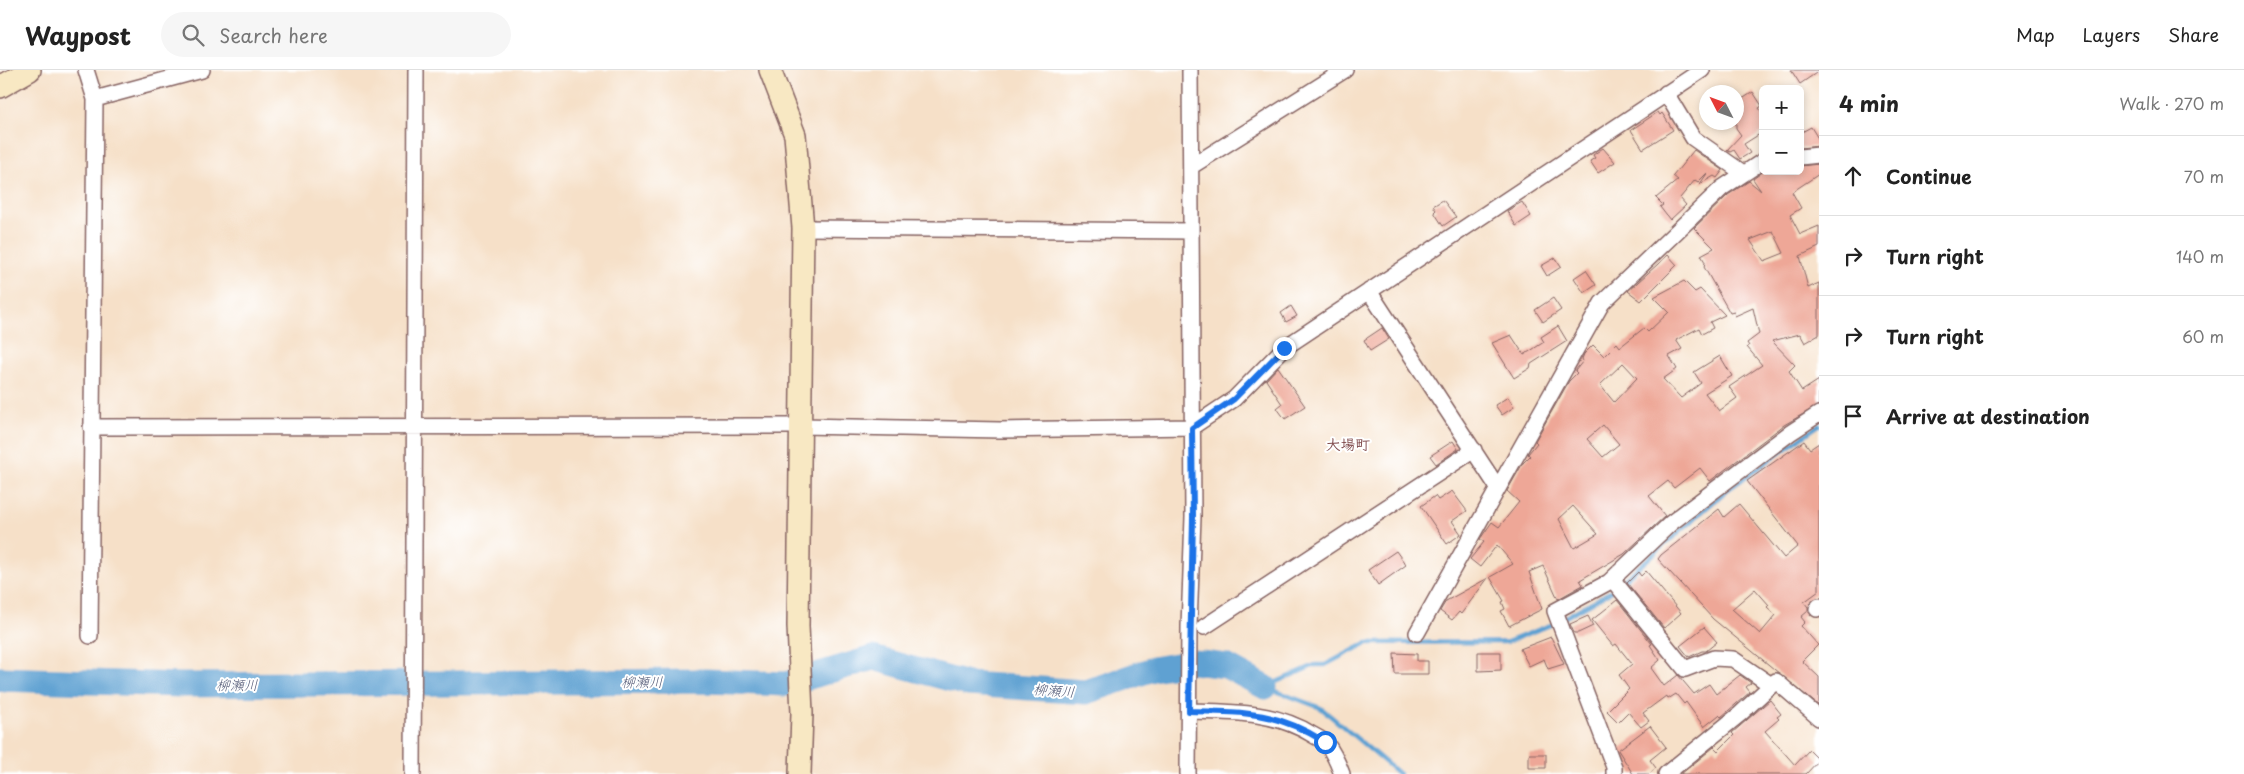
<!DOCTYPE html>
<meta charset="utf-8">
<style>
body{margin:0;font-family:"Playpen Sans","Klee One",sans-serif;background:#f6f6f6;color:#222}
.controls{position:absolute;right:15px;top:15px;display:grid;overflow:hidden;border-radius:8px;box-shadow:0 2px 8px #0003}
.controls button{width:45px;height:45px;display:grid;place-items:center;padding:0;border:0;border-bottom:1px solid #e0e0e0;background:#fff;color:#222;font:25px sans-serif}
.compass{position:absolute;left:1699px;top:15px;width:45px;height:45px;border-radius:50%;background:#fff;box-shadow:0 2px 8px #0003;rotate:312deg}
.stop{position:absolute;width:15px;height:15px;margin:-11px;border:4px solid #1a73e8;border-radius:50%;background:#fff}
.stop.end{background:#1a73e8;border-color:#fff;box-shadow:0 1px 5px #0008}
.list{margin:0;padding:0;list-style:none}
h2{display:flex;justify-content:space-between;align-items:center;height:65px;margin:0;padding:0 20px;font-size:21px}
h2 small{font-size:16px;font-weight:400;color:#767676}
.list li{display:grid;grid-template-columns:32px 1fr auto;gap:15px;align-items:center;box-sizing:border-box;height:80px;padding:0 20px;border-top:1px solid #e0e0e0}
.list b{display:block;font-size:19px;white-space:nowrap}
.list em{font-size:16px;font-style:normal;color:#767676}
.icon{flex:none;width:28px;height:28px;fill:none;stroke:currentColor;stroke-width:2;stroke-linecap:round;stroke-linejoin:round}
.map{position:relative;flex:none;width:1819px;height:704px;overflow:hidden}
header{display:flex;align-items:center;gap:30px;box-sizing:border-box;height:70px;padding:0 25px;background:#fff;border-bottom:1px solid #e0e0e0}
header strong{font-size:24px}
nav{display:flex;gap:28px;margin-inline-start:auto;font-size:18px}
.search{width:350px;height:45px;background:#f6f6f6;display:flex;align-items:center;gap:12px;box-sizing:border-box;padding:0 18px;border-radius:28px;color:#767676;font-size:19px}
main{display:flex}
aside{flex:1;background:#fff}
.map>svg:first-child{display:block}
</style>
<header>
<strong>Waypost</strong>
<div class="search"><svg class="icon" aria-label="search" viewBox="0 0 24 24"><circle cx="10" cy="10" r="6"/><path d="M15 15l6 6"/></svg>Search here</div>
<nav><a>Map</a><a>Layers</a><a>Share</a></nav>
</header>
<main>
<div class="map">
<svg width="1819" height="704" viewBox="0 0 1819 704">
<rect width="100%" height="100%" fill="#fff"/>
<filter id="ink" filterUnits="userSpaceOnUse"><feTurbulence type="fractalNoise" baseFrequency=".02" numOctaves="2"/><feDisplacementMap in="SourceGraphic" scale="10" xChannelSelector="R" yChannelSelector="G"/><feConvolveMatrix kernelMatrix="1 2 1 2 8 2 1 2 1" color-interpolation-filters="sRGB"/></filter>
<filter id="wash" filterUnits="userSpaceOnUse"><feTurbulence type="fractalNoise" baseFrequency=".0096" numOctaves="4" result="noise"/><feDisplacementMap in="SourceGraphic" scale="20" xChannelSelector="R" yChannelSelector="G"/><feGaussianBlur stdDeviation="1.12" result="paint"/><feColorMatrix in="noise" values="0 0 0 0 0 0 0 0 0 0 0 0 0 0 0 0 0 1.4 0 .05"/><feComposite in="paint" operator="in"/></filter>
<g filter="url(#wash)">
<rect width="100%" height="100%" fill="#f6e0c8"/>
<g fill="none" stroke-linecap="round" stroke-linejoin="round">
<!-- stream -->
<path stroke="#5ea1d2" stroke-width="4.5" d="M1265,617L1315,595H1325L1367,573L1507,572L1553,554L1610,522L1726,421L1819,355
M1265,617L1321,638L1399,704"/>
<!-- river -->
<path stroke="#5ea1d2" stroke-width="25" d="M0,609L181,615L706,611L786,614L873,588L968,614L1086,622L1153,599L1193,592L1226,596L1265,617"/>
</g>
<g id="blocks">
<!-- building -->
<path fill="#eea797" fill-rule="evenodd" d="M1791,0H1819V1L1800,14Z
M1753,22L1762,36L1759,38L1763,44V62L1744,74L1750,83L1740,89L1734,80L1730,82L1727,80L1741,65L1736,58V33Z
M1658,42L1660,45L1662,43L1673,60L1643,79L1631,60Z
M1811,57L1819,70V76L1800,78V63Z
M1603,78L1615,92L1598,103L1590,91L1595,88L1593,85Z
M1694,80L1723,100L1717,108L1714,106L1700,114L1708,102L1698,112L1695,110L1680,128L1686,135L1670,150L1660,137L1663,135L1656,128L1678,110L1673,106Z
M1819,94V104L1792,122L1801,138L1790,145L1800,164L1819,156V177L1800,186L1808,218L1819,213V265L1805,273L1800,264L1772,271L1795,295L1789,301L1802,321L1819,310V335L1784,355L1710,411L1700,398L1674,418L1668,411L1649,426L1665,446L1624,484L1580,510L1583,515L1558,529L1543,496L1529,502L1542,539L1509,556L1501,541L1505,539L1502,532L1504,531L1490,507L1513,494L1497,475L1480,497L1470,489L1484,472L1480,469L1492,452L1499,457L1519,432L1507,421L1523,393L1530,386L1528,384L1537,373L1535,371L1569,311L1577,303L1575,301L1583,291L1582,289L1584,284L1593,275L1604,286L1617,273L1620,277L1644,258L1648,262L1669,242L1654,227L1684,211L1695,222L1700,219L1725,245L1710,252L1713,258L1702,264L1699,258L1676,270L1682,279L1669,286L1677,299L1663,309L1681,328L1701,313L1694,302L1720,286L1732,306L1705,323L1719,341L1737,328L1729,317L1762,295L1747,277L1749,276L1747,273L1759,264L1753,238L1735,246L1734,242L1730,243L1704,197L1705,192L1701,185L1714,178L1694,158L1728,125L1749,111L1761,121L1753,109L1764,101H1800V96ZM1773,161L1784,183L1764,191L1750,170ZM1623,293L1637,308L1614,332L1600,315ZM1603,355L1619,374L1603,387L1587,369ZM1573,436L1598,464L1574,478L1559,449Z
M1443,130L1456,147L1443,156L1434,142L1436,140L1433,136Z
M1522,132L1531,146L1516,156L1507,141Z
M1668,185L1677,195L1641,231L1628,221Z
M1555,188L1561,197L1547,206L1541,196Z
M1586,200L1596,215L1584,223L1574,208Z
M1553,228L1561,240L1543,252L1535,240Z
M1291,236L1297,246L1286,252L1281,243Z
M1558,256L1567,271L1531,294L1530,298L1514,308L1492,273L1511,265L1524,285L1544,272L1541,267Z
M1382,258L1389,269L1370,281L1364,270Z
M1278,297L1305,336L1285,349L1277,338L1282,334L1266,310Z
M1508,327L1514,337L1502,345L1495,335Z
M1453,371L1458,379L1436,394L1430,386Z
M1804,371L1810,379L1819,373V521L1804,532L1808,537V541L1801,547L1805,552L1801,556L1818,575L1802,591L1819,607V636L1713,549L1658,489L1661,485L1719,439L1724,447L1739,434L1784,488L1798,476L1747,411ZM1755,519L1769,535L1767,537L1776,545L1760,564L1732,539Z
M1452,421L1467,441L1452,451L1461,464L1447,474L1421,436L1435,426L1438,430Z
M1396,481L1406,495L1378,515L1368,500Z
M1646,501L1681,543L1664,558L1627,513L1638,502L1641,506Z
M1488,508L1461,544L1459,542L1452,550L1440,541L1446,531Z
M1617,530L1652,574L1650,575L1660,590L1651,598L1664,616L1678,605L1694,624L1709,614L1716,624L1740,605L1751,613L1746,617L1750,622L1721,647L1719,645L1704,657L1686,632L1684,634L1676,624L1668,629L1666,626L1643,643L1649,651L1641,657L1628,642L1618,652L1607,641L1629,619L1619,605L1632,594L1616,574L1613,576L1592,550Z
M1588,546L1593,556L1578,563H1574L1570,554Z
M1704,557L1717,572L1706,581H1702L1689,587L1680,576Z
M1551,567L1564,594L1548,599L1544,589L1529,596L1520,579Z
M1478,582H1501V600L1478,601Z
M1394,583L1417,584V591H1428V604H1395Z
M1770,630L1781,644L1777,647L1779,649L1765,661L1795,695L1809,680L1819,690L1806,704H1681L1714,677L1718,681L1734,665L1732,663Z
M1650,656L1666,677L1650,690L1656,698L1649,704H1633L1618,680Z
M1529,684H1546V698H1529Z"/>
</g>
</g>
<g filter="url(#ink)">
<use href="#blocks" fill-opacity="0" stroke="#866362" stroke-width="1"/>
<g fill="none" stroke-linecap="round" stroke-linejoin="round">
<defs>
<path id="street" d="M86,0L95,29L90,566
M1666,23L1693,68L1743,103
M95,29L202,0
M1800,87L1819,85
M1192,96L1345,0
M803,158L1191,161
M1369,221L1498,418
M91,357L802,356L1000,360L1192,357L1234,329L1284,278L1702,0
M1612,509L1685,599L1714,588L1733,589L1771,615
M1817,539L1819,536
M1204,557L1474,380
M1417,563L1602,233L1722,118L1763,91
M1189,641C1232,642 1275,641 1313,665C1317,667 1322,670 1326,673C1333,682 1338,693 1342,704
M413,704L416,0
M1188,704L1189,556L1193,447L1190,0
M1614,704V697L1555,541L1609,512L1671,453L1790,363L1819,344
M1666,704L1740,644L1776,611L1819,648"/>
<path id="secondary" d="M770,0L795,65L803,158L798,556L802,643L800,704
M0,17L30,0"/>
</defs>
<!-- street casing -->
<use href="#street" stroke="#866362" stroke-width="18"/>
<!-- secondary casing -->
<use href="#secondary" stroke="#866362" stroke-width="24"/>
<!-- street -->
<use href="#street" stroke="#fff" stroke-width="15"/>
<!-- secondary -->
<use href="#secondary" stroke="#f8e8c3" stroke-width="21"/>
</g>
</g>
<g fill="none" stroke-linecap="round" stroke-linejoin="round" filter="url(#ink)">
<!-- route -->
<path stroke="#1a73e8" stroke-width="6" d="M1284,278L1234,329L1192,358L1193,447L1189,641C1245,642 1275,641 1325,672"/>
</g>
<g text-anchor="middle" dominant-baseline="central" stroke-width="4" stroke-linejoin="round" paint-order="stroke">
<!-- water labels -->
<g font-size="14" font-style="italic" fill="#535a76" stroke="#fff">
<text x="642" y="611">柳瀬川</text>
<text x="237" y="614">柳瀬川</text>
<text transform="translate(1054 620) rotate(4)">柳瀬川</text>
</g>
<!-- quarter labels -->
<g font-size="15" font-weight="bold" fill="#834f51" stroke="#fff">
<text x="1348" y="373">大場町</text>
</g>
</g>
</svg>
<div class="controls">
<button>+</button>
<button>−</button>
</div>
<svg class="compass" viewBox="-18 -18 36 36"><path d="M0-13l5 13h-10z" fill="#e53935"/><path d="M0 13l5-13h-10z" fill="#767676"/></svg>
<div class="stop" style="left:1325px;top:672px"></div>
<div class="stop end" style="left:1284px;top:278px"></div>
</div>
<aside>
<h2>4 min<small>Walk · 270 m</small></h2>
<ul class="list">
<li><svg class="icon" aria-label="ahead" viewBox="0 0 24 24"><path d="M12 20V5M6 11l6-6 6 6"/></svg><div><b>Continue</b></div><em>70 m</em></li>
<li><svg class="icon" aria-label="right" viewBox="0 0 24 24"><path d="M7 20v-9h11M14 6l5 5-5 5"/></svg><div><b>Turn right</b></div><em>140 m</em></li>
<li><svg class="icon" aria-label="right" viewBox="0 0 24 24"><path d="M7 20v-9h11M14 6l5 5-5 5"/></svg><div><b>Turn right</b></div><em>60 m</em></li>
<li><svg class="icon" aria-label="arrive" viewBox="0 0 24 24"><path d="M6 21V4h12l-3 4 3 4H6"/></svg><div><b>Arrive at destination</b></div></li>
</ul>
</aside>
</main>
